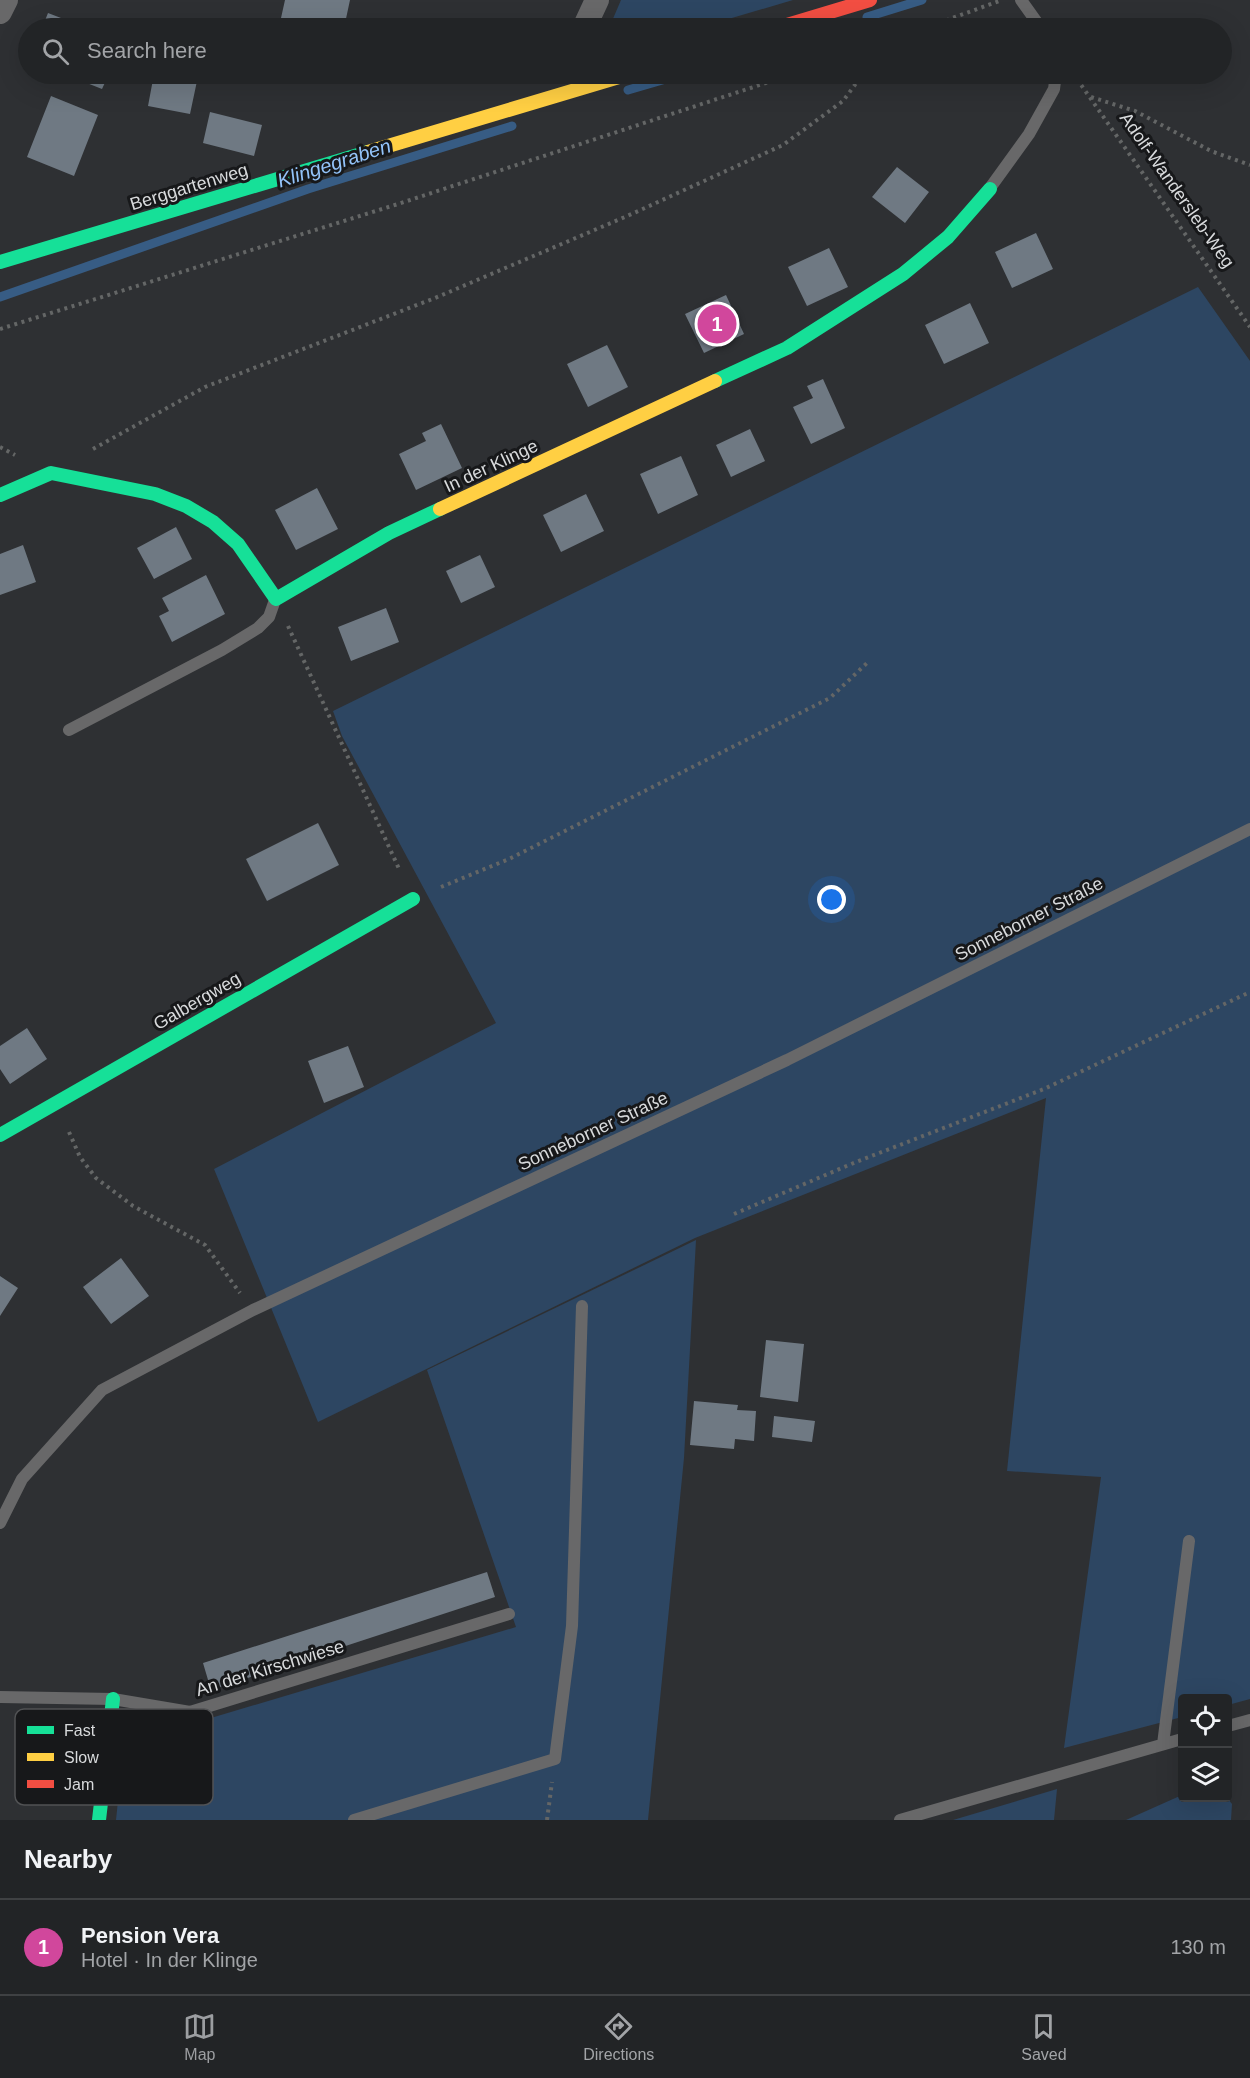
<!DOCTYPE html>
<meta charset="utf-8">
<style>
body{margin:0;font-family:Helvetica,sans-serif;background:#2a2c2e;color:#f1f3f6}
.controls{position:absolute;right:18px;bottom:18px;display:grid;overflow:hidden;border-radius:6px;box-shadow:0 6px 24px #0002}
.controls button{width:54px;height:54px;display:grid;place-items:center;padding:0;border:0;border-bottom:2px solid #3f4143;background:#222426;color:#f1f3f6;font:30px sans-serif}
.you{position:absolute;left:832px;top:900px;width:21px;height:21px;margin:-15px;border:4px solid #fff;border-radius:50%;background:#1a73e8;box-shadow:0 0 0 9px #1a73e833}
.badge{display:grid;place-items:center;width:39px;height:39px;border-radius:50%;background:#9c9ea1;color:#fff;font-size:20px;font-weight:700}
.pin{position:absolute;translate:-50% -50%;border:3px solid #fff;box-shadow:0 2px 6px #0006}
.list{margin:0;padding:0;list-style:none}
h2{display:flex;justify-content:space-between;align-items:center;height:78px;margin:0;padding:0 24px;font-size:26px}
h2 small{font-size:20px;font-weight:400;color:#a2a4a7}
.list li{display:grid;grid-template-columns:39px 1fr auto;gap:18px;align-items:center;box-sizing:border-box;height:96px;padding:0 24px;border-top:2px solid #3f4143}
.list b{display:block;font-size:22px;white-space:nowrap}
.list p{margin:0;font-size:20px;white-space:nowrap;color:#a2a4a7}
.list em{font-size:20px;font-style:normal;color:#a2a4a7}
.icon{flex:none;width:33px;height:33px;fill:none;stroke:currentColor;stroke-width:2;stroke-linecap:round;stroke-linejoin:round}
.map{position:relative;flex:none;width:1250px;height:1820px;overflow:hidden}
.search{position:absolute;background:#222426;box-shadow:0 6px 24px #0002;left:18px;right:18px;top:18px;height:66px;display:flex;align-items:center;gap:15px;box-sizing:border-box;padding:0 21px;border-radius:33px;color:#a2a4a7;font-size:22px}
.sheet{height:174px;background:#222426}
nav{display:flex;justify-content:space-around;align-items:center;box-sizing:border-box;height:84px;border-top:2px solid #3f4143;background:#222426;font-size:16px;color:#a2a4a7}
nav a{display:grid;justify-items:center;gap:3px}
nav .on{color:#9c9ea1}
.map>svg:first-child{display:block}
</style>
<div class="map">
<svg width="1250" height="1820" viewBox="0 0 1250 1820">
<rect width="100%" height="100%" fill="#2e3033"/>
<!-- green -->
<path fill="#2d4662" d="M621,0H793L698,28H609Z
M1198,287L1250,361V1699L1228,1705V1698H1182V1717L1064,1748L1101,1477L1007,1471L1046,1098L695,1238L318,1422L214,1169L496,1023L342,736L333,711Z
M696,1240L684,1458L648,1820H116L124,1744L516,1627L427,1370Z
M1057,1789L1054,1820H953Z
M1182,1795V1798H1227L1232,1804L1231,1820H1126Z"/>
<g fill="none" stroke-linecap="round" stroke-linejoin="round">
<!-- stream -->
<path stroke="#375c84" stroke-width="9" d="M867,17L922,0
M628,90L683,74
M0,297L308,189L512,126"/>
</g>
<!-- building -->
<path fill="#6f7983" d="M285,0H350L344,28L279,27Z
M48,13L87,28H42Z
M64,74H109L102,89Z
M154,74L197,81L190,114L148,106Z
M51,96L98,115L74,176L27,157Z
M210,112L262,125L254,156L203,143Z
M897,167L929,192L905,223L872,197Z
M1036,233L1053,269L1012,288L995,252Z
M829,248L848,287L807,306L788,267Z
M726,295L744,334L704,353L685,314Z
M970,303L989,343L944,364L925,325Z
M607,345L628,387L588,407L567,364Z
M823,379L845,428L811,444L793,407L813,398L807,386Z
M441,424L462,468L416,490L399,454L426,441L422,433Z
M750,429L765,461L731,477L716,445Z
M681,456L698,495L658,514L640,474Z
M317,488L338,529L296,550L275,510Z
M586,494L604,531L561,552L543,515Z
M176,527L192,559L154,579L137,548Z
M23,545L36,582L0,595V554Z
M480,555L495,587L461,603L446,571Z
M206,575L225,614L172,642L159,616L169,611L162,598Z
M386,608L399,642L351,661L338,627Z
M318,823L339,865L267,901L246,859Z
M27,1028L47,1059L10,1084L0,1069V1046Z
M348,1046L364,1087L324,1103L308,1061Z
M121,1258L149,1296L111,1324L83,1287Z
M0,1276L18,1288L0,1316Z
M766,1340L804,1344L798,1402L760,1397Z
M694,1401L738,1405L737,1410L756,1411L754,1441L735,1439L734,1449L690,1445Z
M774,1416L815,1421L812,1442L772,1437Z
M487,1572L495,1597L211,1690L203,1663Z"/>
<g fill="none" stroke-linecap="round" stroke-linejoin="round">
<!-- path -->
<path stroke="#646666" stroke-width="4" stroke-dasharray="3 4.5" stroke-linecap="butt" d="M925,28L1002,0
M1077,79L1250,327
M1091,97L1135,111L1211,151L1250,165
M0,329L398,204L793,74
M0,447L15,455
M93,449L205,387L435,298L625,217L783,145L843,101L863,74
M288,626L400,871
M441,887L509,859L830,698L867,663
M69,1132L80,1157L96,1178L133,1206L205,1245L240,1293
M734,1214L856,1162L1044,1089L1250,992
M547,1820L552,1782"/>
<!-- lane -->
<path stroke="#686869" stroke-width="12" d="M1021,0L1041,28
M990,188L1029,134L1054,89L1056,74
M69,730L222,650L258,628L269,617L275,600
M0,1523L22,1479L102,1390L253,1310L787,1060L1250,829
M0,1697L113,1699L190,1712L509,1614
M1228,1726L1250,1720
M1163,1744L1189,1541
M354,1820L555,1759L572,1626L582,1306
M900,1820L1182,1739"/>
<!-- street -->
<path stroke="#686869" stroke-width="24" d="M0,12L6,0
M584,28L597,0"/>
<!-- fast -->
<path stroke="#16e098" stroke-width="14" d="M0,262L368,152
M715,381L787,348L903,274L948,237L990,189
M0,495L51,473L155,494L186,506L213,522L238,544L276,599L389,533L440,509
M0,1135L413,899
M99,1820L113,1699"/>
<!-- slow -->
<path stroke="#ffcf43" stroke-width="14" d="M368,152L629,74
M440,509L715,381"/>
<!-- jam -->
<path stroke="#f24e42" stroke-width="14" d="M777,28L870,0"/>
</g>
<g text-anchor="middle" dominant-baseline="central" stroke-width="6" stroke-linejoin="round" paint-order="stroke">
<!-- street labels -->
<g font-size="18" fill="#d8dadc" stroke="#17181a">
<text transform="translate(189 187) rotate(-17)">Berggartenweg</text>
<text transform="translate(1177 190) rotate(55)">Adolf-Wandersleb-Weg</text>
<text transform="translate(491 466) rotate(-25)">In der Klinge</text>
<text transform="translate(1029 919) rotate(-27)">Sonneborner Straße</text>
<text transform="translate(197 1001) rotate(-30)">Galbergweg</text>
<text transform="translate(593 1131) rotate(-25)">Sonneborner Straße</text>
<text transform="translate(270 1668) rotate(-17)">An der Kirschwiese</text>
</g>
<!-- water labels -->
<g font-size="20" font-style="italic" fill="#93c3f9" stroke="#17181a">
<text transform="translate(334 163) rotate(-18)">Klingegraben</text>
</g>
</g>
<!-- legend -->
<rect x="15" y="1709" width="198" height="96" rx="9" fill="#17181a" stroke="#515254" stroke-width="1.5"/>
<rect x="27" y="1726" width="27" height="8" fill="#16e098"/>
<rect x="27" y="1753" width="27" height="8" fill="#ffcf43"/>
<rect x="27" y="1780" width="27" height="8" fill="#f24e42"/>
<g font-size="16" fill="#d8dadc">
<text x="64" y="1736">Fast</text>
<text x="64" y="1763">Slow</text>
<text x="64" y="1790">Jam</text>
</g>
</svg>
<div class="controls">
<button><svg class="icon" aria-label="locate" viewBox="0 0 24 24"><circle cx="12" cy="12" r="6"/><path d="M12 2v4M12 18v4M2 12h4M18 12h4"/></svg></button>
<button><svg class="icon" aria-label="layers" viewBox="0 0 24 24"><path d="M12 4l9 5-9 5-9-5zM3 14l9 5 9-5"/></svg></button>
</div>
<div class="you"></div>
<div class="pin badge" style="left:717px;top:324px;background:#d1479c">1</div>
<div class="search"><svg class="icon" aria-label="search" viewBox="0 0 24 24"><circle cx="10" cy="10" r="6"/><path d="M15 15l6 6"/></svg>Search here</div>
</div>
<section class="sheet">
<h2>Nearby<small></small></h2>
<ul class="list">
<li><span class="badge" style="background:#d1479c">1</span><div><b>Pension Vera</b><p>Hotel · In der Klinge</p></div><em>130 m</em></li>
</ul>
</section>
<nav>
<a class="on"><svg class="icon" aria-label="map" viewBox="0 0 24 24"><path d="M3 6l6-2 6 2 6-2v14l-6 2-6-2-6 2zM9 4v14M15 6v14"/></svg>Map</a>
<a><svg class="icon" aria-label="directions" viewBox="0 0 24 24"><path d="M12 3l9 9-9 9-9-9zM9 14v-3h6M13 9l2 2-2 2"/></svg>Directions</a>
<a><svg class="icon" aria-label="saved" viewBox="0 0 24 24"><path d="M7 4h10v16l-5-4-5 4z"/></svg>Saved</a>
</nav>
